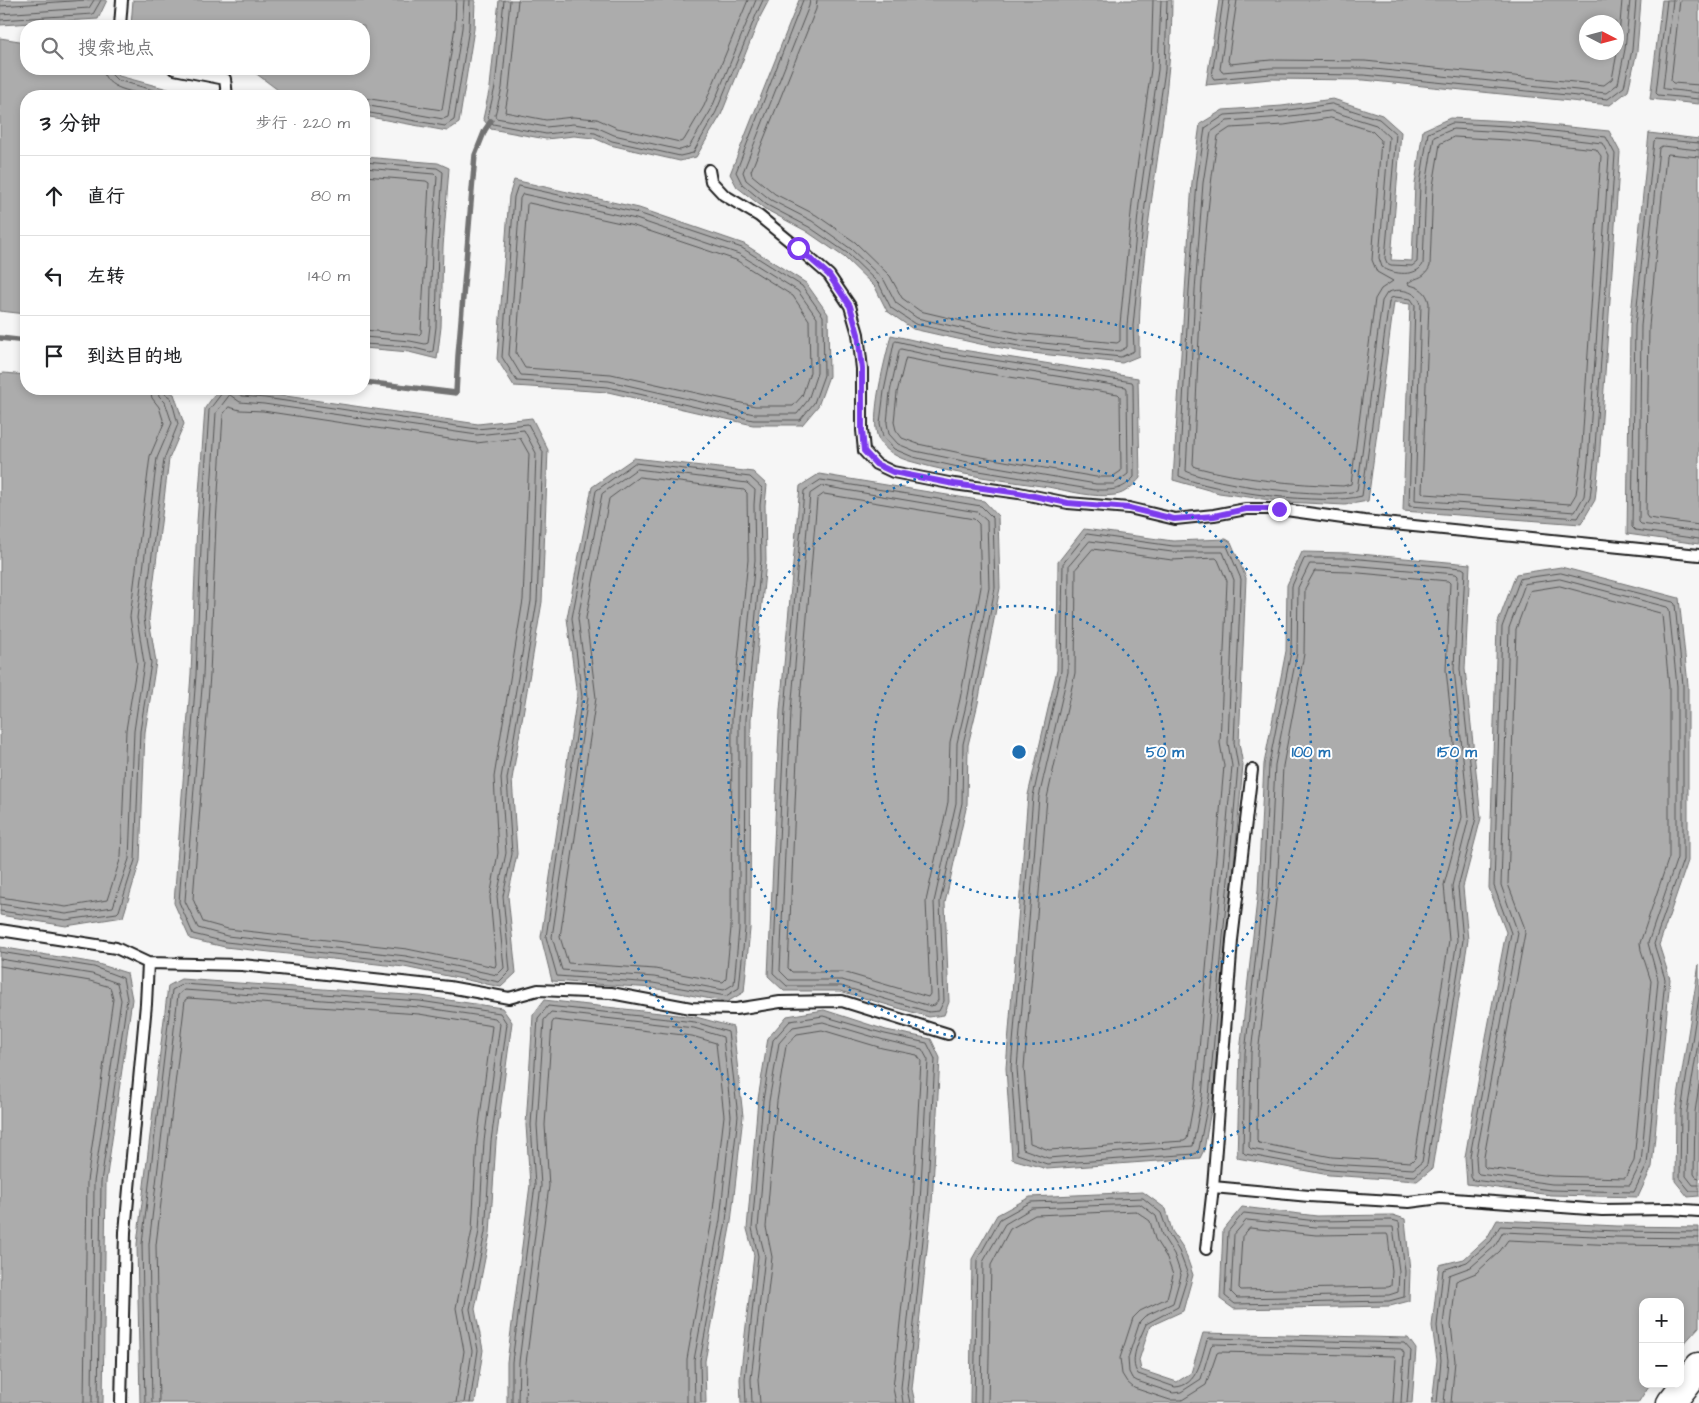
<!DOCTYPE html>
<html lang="zh">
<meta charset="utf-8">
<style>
body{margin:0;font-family:"Architects Daughter","LXGW WenKai TC",sans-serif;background:#f6f6f6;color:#202124}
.controls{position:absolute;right:15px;bottom:15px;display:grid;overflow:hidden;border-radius:10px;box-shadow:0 2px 8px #0003}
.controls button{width:45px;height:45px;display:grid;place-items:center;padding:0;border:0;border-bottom:1px solid #e0e0e0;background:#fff;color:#202124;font:25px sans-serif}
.compass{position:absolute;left:1579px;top:15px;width:45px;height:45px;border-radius:50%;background:#fff;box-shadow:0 2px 8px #0003;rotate:96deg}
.stop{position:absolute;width:15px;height:15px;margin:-11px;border:4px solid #7c3aed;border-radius:50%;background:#fff}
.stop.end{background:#7c3aed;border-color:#fff;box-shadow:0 1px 5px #0008}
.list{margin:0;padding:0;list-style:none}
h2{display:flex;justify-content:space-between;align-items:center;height:65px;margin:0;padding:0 20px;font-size:21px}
h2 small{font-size:16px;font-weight:400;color:#757577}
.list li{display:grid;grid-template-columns:32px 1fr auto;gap:15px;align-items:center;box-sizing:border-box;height:80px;padding:0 20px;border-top:1px solid #e0e0e0}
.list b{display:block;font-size:19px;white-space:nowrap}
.list em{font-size:16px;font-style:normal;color:#757577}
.icon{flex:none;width:28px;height:28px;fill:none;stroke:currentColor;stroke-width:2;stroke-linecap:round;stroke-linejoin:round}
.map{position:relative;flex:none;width:1699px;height:1403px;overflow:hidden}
.search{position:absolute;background:#fff;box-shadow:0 2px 8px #0003;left:20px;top:20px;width:350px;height:55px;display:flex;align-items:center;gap:12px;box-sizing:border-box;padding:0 18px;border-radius:20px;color:#757577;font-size:19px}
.panel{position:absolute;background:#fff;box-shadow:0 2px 8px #0003;left:20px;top:90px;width:350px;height:305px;border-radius:20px}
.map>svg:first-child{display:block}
</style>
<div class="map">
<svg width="1699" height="1403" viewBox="0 0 1699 1403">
<rect width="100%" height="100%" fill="#f6f6f6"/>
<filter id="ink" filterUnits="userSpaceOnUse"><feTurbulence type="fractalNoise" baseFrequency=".02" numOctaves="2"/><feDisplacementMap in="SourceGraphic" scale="10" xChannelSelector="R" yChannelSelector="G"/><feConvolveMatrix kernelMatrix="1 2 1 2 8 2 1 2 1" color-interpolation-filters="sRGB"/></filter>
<g filter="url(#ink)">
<!-- water -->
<path fill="#acacac" stroke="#727272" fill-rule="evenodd" d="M0,0H107L98,19L0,25Z
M133,0H475L474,29L459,123L447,131L364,116V96H286L250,69H364V26H131Z
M499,0H769L760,17L721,115L696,157L680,161L610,145L594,138L574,136L546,139L491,129L483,119L490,87Z
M799,0H1172C1172,119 1137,236 1139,356L1122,363L1023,352L980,344L913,329L887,311L875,287L844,257L806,231L765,209L737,187L730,174Z
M1219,0H1641L1637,51L1628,91L1610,105L1364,80L1271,79L1206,85ZM1586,22H1616V52H1586Z
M1662,0H1699V104L1650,99Z
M0,38L26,42V69H113L119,76L194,96H26V314L0,311Z
M1333,99L1382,115L1401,132L1391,260L1412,261L1415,184L1423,130L1450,118L1508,121L1609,131L1620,152L1599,462L1595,500L1581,524L1403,511L1410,304L1394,302L1368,501L1345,505L1285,502L1219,493L1173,480L1192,182L1200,124L1223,110L1282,106Z
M1649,133L1699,139V544L1627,534L1630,325Z
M364,157L438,163L449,168L443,247L441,327L437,359L409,352L364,348Z
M514,180L639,208L744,244L806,283L828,314L829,376L818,406L802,425H753L608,392L514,386L497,359L509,196Z
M891,335L944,347L1138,378L1140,478C1134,485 1125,494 1115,495C1093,498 1069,491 1048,487C1003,480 957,475 913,462C900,459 886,452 879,440C868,420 886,357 891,335Z
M4,373L26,375V389H165L174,394L184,424L169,459L149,619L156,662L145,732L140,861L123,917L66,926L0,915V374Z
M218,390L265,393L478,424L532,418L548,450L542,602L512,779L517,854L508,896L516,973L501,987L404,967L225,947L190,939L174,903L191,674L197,522L205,408Z
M634,458L753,472L767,485L765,505L766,561L751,719L750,929L744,992L727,1002L653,988L552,981L541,937L577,696L567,618L592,487Z
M819,474L984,501L998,516L1000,588L978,703L968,745L967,804L945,903L949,1002L944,1015L929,1017L840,991H784L768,976L780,710L800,486Z
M1084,529L1173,541L1226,539L1231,542L1246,578L1239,743L1243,765L1213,1098L1204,1150L1200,1158L1047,1169L1012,1159L1006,1068L1028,795L1057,670L1058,562Z
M1302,552L1349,553L1470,564L1465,669L1481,818L1463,887L1468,940L1432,1169L1417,1181L1329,1175L1237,1158L1240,1052L1258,891L1264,764L1286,651L1287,585Z
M1561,567L1679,598L1688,685V861L1659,945L1670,979L1652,1167L1638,1197L1551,1195L1467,1184L1465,1157L1484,1048L1506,932L1489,888L1497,625L1516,574Z
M0,947L95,963L127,973L132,999L106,1182L103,1403H0Z
M1699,964V1196L1688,1197L1675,1181L1676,1110Z
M181,979L421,996L502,1008L512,1022L496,1142L490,1233L475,1309L483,1350L475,1403H140L137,1244L168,986Z
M544,1000L696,1017L733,1027L743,1116L731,1222L705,1361L706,1403H507V1362L530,1185L526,1125L533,1015Z
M824,1010L886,1030L931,1039L940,1058L932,1203L912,1389L915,1403H741L740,1379L754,1255L747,1229L758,1099L768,1038L787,1016Z
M1143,1192L1166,1209L1172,1231L1184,1249L1193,1275L1183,1311L1150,1326L1139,1360L1141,1370L1177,1382L1191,1373L1203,1333L1408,1338L1416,1349L1412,1403H970L972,1259L997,1215L1030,1197Z
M1242,1207L1317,1216L1393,1215L1405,1219L1410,1271L1409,1301L1390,1306L1234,1309L1220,1299L1223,1230Z
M1497,1220L1617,1226L1699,1227V1327L1680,1348V1302H1643V1384H1650L1638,1403H1432L1437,1360L1432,1326L1439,1265L1464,1259L1487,1238Z"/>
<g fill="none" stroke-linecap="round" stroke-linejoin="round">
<!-- shore -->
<path stroke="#565656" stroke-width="1" d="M504,0L495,87L488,117L493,124L546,134L573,131L595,133L612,141L680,156L693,153L716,112L756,15L763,0
M510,0L502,88L495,115L496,118L546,127L573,124L596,127L614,135L680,150L689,147L711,110L756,0
M518,0L509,89L505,112L546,120L573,117L597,119L617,128L680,142L684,140L704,106L748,0
M803,0L736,172L742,184L767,205L809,227L847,253L879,284L891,308L915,324L981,339L1024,347L1121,357L1134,351L1133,326L1145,205L1165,70L1167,0
M810,0L809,6L743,172L746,180L771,200L812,221L851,249L884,280L896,303L917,318L982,333L1024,341L1120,351L1127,347V325L1139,204L1158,70L1161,0
M817,0L816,9L751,171L752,175L775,194L816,215L855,242L890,276L902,298L920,311L983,326L1025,334L1117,343L1120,341V324L1132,203L1151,69L1153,0
M1223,0L1212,76L1214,79L1271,74L1364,75L1608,99L1624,87L1632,50L1636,0
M1230,0L1220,69L1222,72L1271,68H1365L1606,93L1618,84L1625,49L1630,0
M1237,0L1228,61L1230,64L1271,60L1365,61L1604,85L1612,79L1618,48L1622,0
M1667,0L1656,93L1658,95L1699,99
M1673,0L1663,88L1665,89L1699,93
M1680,0L1671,81L1673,83L1699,85
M0,6L86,0
M0,14L89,8L94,0
M0,20L93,14L101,0
M103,69C104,90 136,92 152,96
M110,69L111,74L117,80L175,96
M364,98L442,110L455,27L456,0
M1332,104L1379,119L1396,134L1385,258L1387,263L1391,265L1412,266L1417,262L1420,184L1428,133L1452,123L1508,126L1606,137L1615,154L1594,462L1590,498L1578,518L1409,506L1415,305L1411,299L1395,297L1391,298L1389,302L1362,496C1327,506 1212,492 1179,476L1189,290L1197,182L1205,128L1225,115L1282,111Z
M364,105L443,119L448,117L462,28L464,0
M1331,111L1376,125L1389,137L1379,258L1382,267C1393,275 1417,277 1423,264L1426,185L1434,137L1453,129L1507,132L1602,143L1609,156L1588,461L1584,496L1575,512L1415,500L1421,304C1418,291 1398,287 1387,293L1382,301L1357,491C1327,499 1214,485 1186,471L1195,290L1203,183L1211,132L1227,121L1283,117Z
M364,112L445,126L454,120L469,28L470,0
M1331,118L1372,131L1381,140L1372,260L1377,272L1393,281L1381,289L1375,299L1351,484L1343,486C1293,484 1243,480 1195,467L1193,464C1199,356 1200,243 1218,136L1230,128L1284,125Z
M1454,137L1507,140L1596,149L1601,156L1581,460L1576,494L1570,504L1425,494L1422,492L1429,303C1427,292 1420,287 1409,285L1408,283C1417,276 1424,280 1430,266L1433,186L1440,144Z
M1699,143L1656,139L1654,141L1635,326L1632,527L1635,530L1699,539
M1699,150L1662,146L1659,148L1641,326L1639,522L1641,524L1699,532
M1699,157L1668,154L1666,156L1649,326L1646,515L1648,518L1699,525
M364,162L437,168L443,172L438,247L436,327L433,351L430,352L410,347L364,344
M364,168L434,174L437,177L432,247L430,326L428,343L425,344L410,341L364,337
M364,176L426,181L429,183L421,333L419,335L364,330
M519,186L638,213L742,248L802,286L823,316L824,375L814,403L800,420H753L608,387L517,381L502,357L514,197L517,188Z
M523,194L636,219L739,254L798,291L817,318V373L808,400L797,414H754L609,381L521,375L509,355L520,199Z
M529,203L634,226L736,260L793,296L809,320L810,372L802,396L793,406H755L611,374L525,368L516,353L527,205Z
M896,341L943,352L1132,382L1133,384L1134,477C1122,491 1113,490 1095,490L967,469L913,457L894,449L883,437L880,423L884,391L894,343Z
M901,349L942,358L1126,387L1127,389L1128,474L1114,484H1096L968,462L915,451L898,444L889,434L887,423L890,392L899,351Z
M906,358L984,373L1118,394L1120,396L1121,471L1112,477H1096L970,455L918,444L902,438L896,430L894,422L897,393Z
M223,389L222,393L209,410L202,522L196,675L179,902L193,934L226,942L405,962L499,982L510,971L503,896L512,854L507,779L537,601L543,452L528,424L477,429L265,398L242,396L237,393L236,389
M230,395L240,402L264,404L477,435L524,430L536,453L531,601L501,778L506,853L497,896L504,968L497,975L406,956L227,936L198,928L185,901L203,675L209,522L216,413Z
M229,407L240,410L263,411L476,443L520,438L529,454L523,600L494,777L498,853L490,897L496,964L495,967L407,949L228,929L203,922L193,899L210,675L216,523L223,415Z
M635,463L750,477L762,488L760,505L761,560L746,719L745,929L739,988L726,996L653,983L557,976L546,937L582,697L572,618L596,491Z
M637,469L747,483L755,490L754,505L755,560L739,719V929L734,984L724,990L654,977L562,970L552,937L588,697L578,618L602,494Z
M639,477L744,490L747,493L748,560L732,718L731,928L726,979L723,982L655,969L568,963L560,937L596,698L586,618L609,499Z
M821,480L981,506L993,518L995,588L973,702L963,744L962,803L940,902L944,1001L939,1011L929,1012L841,986H787L773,973L785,710L804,491Z
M822,486L977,512L987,521L989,588L967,701L957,743L956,803L934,902L938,1000L935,1005L930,1006L842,980H789L780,971L791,711L810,494Z
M824,494L974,519L979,524L981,587L960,699L950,742L948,802L926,901L930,994L928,997L843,972H792L788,968L799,711L817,499Z
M1087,534L1173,546H1227L1241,579L1234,743L1238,766L1209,1097L1199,1149L1195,1154L1047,1164L1017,1154L1011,1068L1033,796L1061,671L1063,564Z
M1090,541L1172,552H1223L1234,580L1228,743L1232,766L1202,1096L1193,1146L1048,1158L1023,1149L1017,1068L1039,797L1068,672L1069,566Z
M1093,549L1172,560L1216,558L1218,560L1227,581L1220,743L1224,766L1195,1095L1187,1139L1184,1141L1049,1150L1030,1143L1024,1068L1047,798L1075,673L1076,569Z
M1307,558H1349L1462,568L1465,570L1460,669L1476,818L1458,887L1463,940L1427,1165L1415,1176L1330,1170L1245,1154L1243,1152L1245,1053L1263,891L1269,764L1291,652L1292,586L1304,559Z
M1310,564L1349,565L1456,574L1458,576L1454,669L1469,817L1452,886L1457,940L1422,1162L1413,1169L1331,1164L1251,1149L1249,1147L1251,1053L1269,892L1275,765L1297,653L1298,588Z
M1315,571L1348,572L1448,581L1450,583L1446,670L1462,817L1444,885L1449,940L1415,1158L1411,1162L1332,1157L1259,1143L1257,1141L1258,1054L1277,892L1283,766L1304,654L1305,589Z
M1561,573L1673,602L1675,604L1683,685V860L1654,944L1665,979L1647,1165L1634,1192L1551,1190L1473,1180L1471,1177L1470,1156L1511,933L1494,886L1502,627L1520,579Z
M1560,579L1667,607L1669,609L1677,686V858L1648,943L1658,980L1641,1163L1630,1185L1552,1184L1479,1174L1477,1172L1476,1157L1518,933L1501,885L1509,628L1525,584Z
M1560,586L1660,613L1662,615L1669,686V857L1640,943L1641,950L1651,981L1634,1161L1625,1178L1552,1176L1486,1168L1484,1166V1157L1525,933L1524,926L1508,884L1516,629L1530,591Z
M0,897L66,907L107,900L121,857L126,730L137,663L130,617L150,456L164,423L159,407L152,398L150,389
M0,904L66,914L113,907L129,859L134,731L144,663L137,618L157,458L172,423L165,402L159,396L158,389
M0,911L66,920L117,913L119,911L135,860L140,731L151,663L144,618L164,459L178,424L171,398L165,394L164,389
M0,952L94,967L123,978L127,999L101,1182L98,1403
M0,959L92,974L117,983L121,1000L94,1182L92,1403
M0,966L90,981L110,987L113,999L87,1181L84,1403
M1699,997L1681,1111L1680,1179L1690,1191H1699
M1699,1037L1687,1111L1686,1176L1693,1185H1699
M1699,1085L1695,1112L1694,1174L1696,1177L1699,1178
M1244,1213L1317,1221L1392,1220L1399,1222L1405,1271L1404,1297L1389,1301L1235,1304L1225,1296L1228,1232Z
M1247,1220L1316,1227H1393L1399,1271L1398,1292L1389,1295L1237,1298L1231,1292L1234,1235Z
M1250,1228L1316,1235L1387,1234L1388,1236L1392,1271L1391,1286L1388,1287L1241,1290L1239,1288L1242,1237Z
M145,1403L142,1244L172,990L183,984L420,1001L500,1013L507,1024L491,1141L485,1232L470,1309L478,1350L470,1403
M152,1403L149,1244L178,995L184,990L420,1007L495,1018L500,1024L484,1141L479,1231L464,1309L472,1351L464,1403
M159,1403L156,1245L185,1000L188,998L419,1014L492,1026L477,1140L472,1230L456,1308L464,1351L456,1403
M512,1403V1362L535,1185L531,1125L538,1018L548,1006L695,1022L728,1032L738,1116L726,1221L700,1360L701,1403
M518,1403L519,1362L541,1186L537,1125L544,1020L551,1012L694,1028L723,1037L731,1116L720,1220L694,1360L695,1403
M525,1403L526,1363L549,1186L545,1125L552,1023L554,1020L692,1036L716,1043L724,1116L712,1219L687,1359V1403
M746,1403L745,1379L758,1256L752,1228L763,1100L773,1040L790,1021L823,1016L885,1034L927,1043L935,1059L927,1202L907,1389L910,1403
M752,1403L751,1379L765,1256L758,1228L769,1101L779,1043L793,1027L823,1022L884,1040L922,1049L928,1060L920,1202L901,1388L903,1403
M760,1403L758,1380L772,1257L766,1227L777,1101L786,1046L797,1034L822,1030L882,1048L917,1055L921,1061L913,1201L893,1388L896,1403
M974,1403L977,1260L1000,1219L1031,1202L1143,1198L1161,1213L1168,1233L1179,1251L1188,1275L1178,1307L1146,1324C1140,1339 1128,1360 1138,1374L1175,1387C1198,1386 1201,1358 1207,1340L1209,1338L1404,1343L1411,1351L1407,1403
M981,1403L983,1262L1005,1224L1032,1208L1140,1204L1156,1216L1162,1235L1174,1254L1181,1275L1173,1303L1145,1316L1140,1321L1128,1358L1129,1372L1132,1378L1137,1381L1173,1393L1181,1392L1201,1379L1211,1346L1213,1344L1401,1349L1404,1353L1401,1403
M988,1403L991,1265L1010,1229L1035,1215L1136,1211L1150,1221L1155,1239L1167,1258L1173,1275L1167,1298L1140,1311L1133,1318L1120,1358L1122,1374L1127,1382L1134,1388L1170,1400H1182L1206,1385L1217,1353L1219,1352L1394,1356L1396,1359L1393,1403
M1437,1403L1441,1360L1437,1326L1443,1270L1467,1262L1491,1241L1500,1226L1617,1231L1699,1232
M1444,1403L1448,1360L1443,1325L1449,1275L1471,1267L1495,1246L1503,1232L1617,1237L1699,1238
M1451,1403L1455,1361L1451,1325L1456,1281L1476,1273L1500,1251L1508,1240L1616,1245L1699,1246"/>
<!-- stream -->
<path stroke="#727272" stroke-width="5.5" d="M0,338L26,341
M364,382L456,393L458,356L475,155L485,130L491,121"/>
<defs>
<path id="service" d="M120,26L122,0
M174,69L225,79L227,96
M709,170L711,181L724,195L759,216L798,248L829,275L850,306L858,334L862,369V430L864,451L876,464L893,472L954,484L1019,493L1068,503L1129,508L1175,519L1214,515L1246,509H1279L1364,521L1699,555
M0,930L116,948L148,963L242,965L449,987L509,998L538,990L611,993L691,1008L736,1009L780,1002L842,1001L948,1034
M1213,1187L1309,1196L1409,1202L1440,1198L1602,1210L1670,1209L1699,1211
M1206,1249L1213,1187L1232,940L1252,770
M121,1403L125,1232L146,1004L148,963"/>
<path id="secondary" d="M1671,1403L1699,1367"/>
</defs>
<!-- service casing -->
<use href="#service" stroke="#1c1c1c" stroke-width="14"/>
<!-- secondary casing -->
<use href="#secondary" stroke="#1c1c1c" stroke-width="31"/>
<!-- service -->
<use href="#service" stroke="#fff" stroke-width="10"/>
<!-- secondary -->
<use href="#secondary" stroke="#fff" stroke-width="28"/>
</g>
</g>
<g fill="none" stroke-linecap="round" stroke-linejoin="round" filter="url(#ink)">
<!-- route -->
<path stroke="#7c3aed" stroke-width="6" d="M798,248L829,275L850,306L858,334L862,369V430L864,451L876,464L893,472L954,484L1019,493L1068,503L1129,508L1174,519L1214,516L1246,509H1279"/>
</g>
<!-- distance rings -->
<g fill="none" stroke="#1f6fb2" stroke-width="2.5" stroke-dasharray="2.5 5">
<circle cx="1019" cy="752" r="146"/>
<circle cx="1019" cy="752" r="292"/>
<circle cx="1019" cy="752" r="438"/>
</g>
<circle cx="1019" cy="752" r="8" fill="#1f6fb2" stroke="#fff" stroke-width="2.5"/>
<g font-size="15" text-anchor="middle" font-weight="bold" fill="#1f6fb2" stroke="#fff" stroke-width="4" stroke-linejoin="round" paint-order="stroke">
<text x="1165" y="757">50 m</text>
<text x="1311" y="757">100 m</text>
<text x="1457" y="757">150 m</text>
</g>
</svg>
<div class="controls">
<button>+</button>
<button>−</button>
</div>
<svg class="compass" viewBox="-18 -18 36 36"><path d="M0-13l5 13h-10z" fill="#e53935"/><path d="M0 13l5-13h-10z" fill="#757577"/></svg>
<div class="stop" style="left:798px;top:248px"></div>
<div class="stop end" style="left:1279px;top:509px"></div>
<div class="search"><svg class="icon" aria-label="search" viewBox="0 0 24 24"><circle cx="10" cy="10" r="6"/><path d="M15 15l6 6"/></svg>搜索地点</div>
<section class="panel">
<h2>3 分钟<small>步行 · 220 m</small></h2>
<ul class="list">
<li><svg class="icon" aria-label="ahead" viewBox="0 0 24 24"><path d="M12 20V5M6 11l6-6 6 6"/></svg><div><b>直行</b></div><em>80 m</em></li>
<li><svg class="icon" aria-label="left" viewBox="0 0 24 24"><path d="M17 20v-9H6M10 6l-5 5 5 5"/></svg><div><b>左转</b></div><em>140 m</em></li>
<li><svg class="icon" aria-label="arrive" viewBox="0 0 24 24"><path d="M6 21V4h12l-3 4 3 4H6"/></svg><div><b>到达目的地</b></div></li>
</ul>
</section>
</div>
